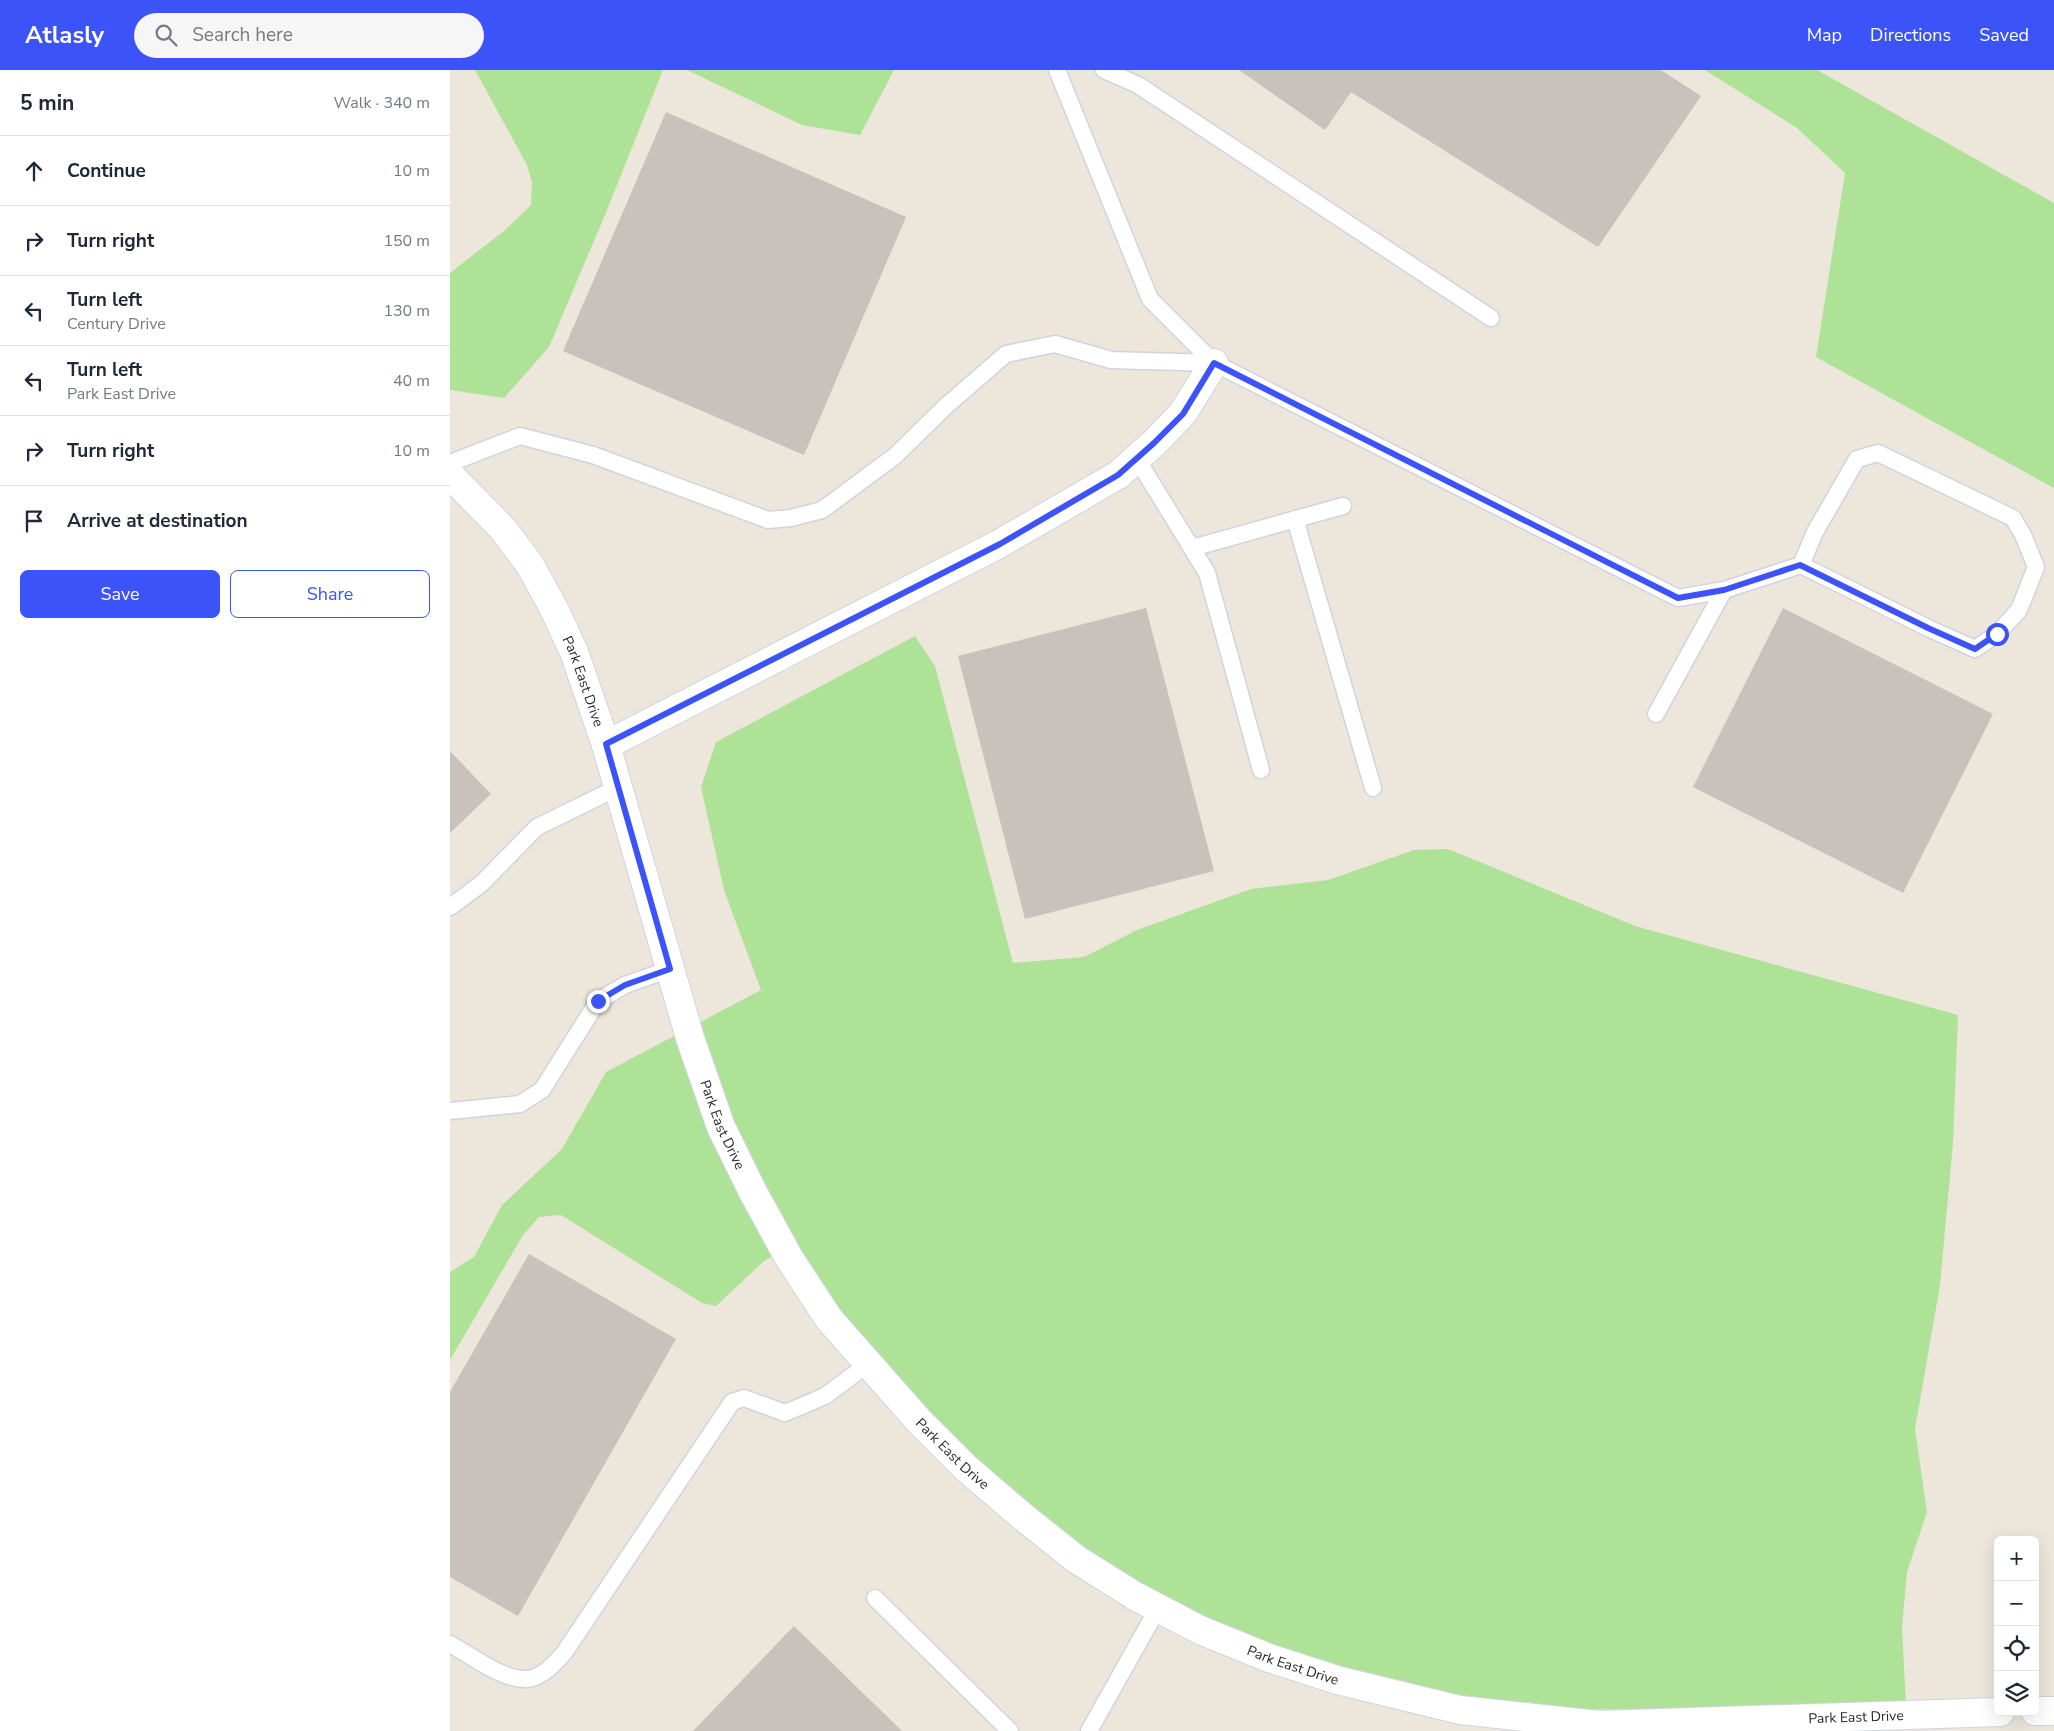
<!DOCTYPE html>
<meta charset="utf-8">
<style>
body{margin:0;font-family:"Nunito Sans",sans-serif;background:#f6f6f7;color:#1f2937}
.controls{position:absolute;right:15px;bottom:15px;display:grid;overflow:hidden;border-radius:8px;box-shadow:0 5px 20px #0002}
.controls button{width:45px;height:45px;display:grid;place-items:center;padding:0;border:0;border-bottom:1px solid #e0e1e3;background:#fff;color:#1f2937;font:25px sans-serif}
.stop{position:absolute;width:15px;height:15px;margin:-11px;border:4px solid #3b53f9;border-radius:50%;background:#fff}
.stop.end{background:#3b53f9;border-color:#fff;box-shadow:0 1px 5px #0008}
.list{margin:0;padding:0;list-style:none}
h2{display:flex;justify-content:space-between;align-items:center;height:65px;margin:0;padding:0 20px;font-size:21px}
h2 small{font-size:16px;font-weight:400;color:#747a83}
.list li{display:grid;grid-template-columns:32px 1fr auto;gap:15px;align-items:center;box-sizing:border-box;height:70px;padding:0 20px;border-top:1px solid #e0e1e3}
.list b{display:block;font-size:19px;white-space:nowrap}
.list p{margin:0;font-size:16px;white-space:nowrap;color:#747a83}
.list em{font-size:16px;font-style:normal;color:#747a83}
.actions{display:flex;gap:10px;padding:15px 20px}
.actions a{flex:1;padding:11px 0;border:1px solid #3b53f9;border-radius:8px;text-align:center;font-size:18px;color:#3b53f9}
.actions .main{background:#3b53f9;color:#fff}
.icon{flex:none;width:28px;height:28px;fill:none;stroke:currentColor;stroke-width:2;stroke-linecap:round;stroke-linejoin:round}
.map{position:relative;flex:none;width:1604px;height:1661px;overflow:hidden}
header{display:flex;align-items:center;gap:30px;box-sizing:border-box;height:70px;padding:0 25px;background:#3b53f9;color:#fff}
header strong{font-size:24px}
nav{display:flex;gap:28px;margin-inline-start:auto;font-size:18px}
.search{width:350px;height:45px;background:#f6f6f7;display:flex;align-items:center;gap:12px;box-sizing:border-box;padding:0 18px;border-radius:28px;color:#747a83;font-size:19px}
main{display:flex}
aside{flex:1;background:#fff}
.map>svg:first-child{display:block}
</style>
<header>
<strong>Atlasly</strong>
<div class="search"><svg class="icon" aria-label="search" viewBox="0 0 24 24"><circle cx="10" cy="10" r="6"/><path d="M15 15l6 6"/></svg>Search here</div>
<nav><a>Map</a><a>Directions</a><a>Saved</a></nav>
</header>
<main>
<aside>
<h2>5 min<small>Walk · 340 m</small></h2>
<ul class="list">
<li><svg class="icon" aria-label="ahead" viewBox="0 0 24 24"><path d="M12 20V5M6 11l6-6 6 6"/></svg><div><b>Continue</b></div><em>10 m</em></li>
<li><svg class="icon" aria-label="right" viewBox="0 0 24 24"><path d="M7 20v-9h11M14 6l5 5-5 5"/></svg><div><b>Turn right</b></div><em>150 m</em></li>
<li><svg class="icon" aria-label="left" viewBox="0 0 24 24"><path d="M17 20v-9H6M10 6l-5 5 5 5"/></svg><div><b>Turn left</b><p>Century Drive</p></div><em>130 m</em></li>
<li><svg class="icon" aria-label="left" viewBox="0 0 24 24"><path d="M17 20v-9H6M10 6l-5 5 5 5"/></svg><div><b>Turn left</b><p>Park East Drive</p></div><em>40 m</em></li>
<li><svg class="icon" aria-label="right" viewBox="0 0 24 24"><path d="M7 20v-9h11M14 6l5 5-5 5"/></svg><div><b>Turn right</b></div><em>10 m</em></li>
<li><svg class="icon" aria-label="arrive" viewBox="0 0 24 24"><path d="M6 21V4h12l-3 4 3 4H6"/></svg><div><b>Arrive at destination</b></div></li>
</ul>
<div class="actions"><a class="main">Save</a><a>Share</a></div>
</aside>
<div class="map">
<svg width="1604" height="1661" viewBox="0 0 1604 1661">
<rect width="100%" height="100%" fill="#ece6db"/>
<!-- green -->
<path fill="#ade297" d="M25,0H213L155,145L99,277L54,328L0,320V203L54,161L81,135L82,112L77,95Z
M237,0H444L410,65L352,55Z
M1255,0H1367L1604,133V418L1366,287L1395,103L1347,58Z
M465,566L485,596L563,893L634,887L687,860L801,819L878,810L964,780L998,779L1185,856L1508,945L1503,1073L1490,1215L1465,1359L1477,1442L1457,1502L1452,1557L1456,1636L1079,1640L907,1609L785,1569L602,1463L445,1322L338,1177L314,1191L266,1236L252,1233L111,1145L89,1147L73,1165L0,1290V1202L24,1187L52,1135L112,1079L156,1002L311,920L274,820L251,717L266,672Z"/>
<!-- building -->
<path fill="#c7c2bb" d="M789,0H1211L1251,26L1148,177L901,22L875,60Z
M216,42L456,147L354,385L113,281Z
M696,538L764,801L575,849L508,586Z
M1333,538L1543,644L1453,823L1243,717Z
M0,681L41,724L0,763Z
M79,1184L226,1269L68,1546L0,1507V1322Z
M344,1556L452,1661H243Z"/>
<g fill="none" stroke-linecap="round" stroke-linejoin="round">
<defs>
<path id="lane" d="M607,0L700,229L764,293L1228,528L1274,520L1351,495L1365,462L1407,389L1428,383L1563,448L1573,465L1586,497L1569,540L1547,564L1525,579L1478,558L1351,495
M654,0L688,15L1041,248
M687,389L757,503L811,700
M0,393L70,366L143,385L318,450L341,448L372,440L445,386L496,336L556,284L605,274L661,290L764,293
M845,449L923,718
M742,478L893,436
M1206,644L1274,520
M0,837L31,814L87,757L169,717
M0,1041L70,1034L92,1020L148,931L175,915L220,899
M425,1528L560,1661
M0,1574C20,1585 54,1611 77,1609C92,1608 105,1593 114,1583L282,1332L294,1328L335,1343L375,1326L418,1294
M639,1661L708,1538"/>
<path id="street" d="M156,675L549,474L668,405L704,373L733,343L764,293"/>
<g id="secondary">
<path id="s1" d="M0,405L53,459L80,495L104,539L124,582L156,675L240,968L271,1057L303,1122L339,1188L379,1249L469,1351L516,1398L572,1446L626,1489L685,1526L750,1560L819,1588L887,1610L1010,1640L1149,1655L1550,1642"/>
<path d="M1585,1641H1604"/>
</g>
</defs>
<!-- lane casing -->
<use href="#lane" stroke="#d1d3e2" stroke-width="19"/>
<!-- street casing -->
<use href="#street" stroke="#d1d3e2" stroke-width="30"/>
<!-- secondary casing -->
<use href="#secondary" stroke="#d1d3e2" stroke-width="30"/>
<!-- lane -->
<use href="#lane" stroke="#fff" stroke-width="16"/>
<!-- street -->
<use href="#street" stroke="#fff" stroke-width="28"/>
<!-- secondary -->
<use href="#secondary" stroke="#fff" stroke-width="28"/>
</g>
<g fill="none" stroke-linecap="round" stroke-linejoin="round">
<!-- route -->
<path stroke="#3b53f9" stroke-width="6" d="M148,931L175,915L220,899L156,674L550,474L668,405L704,373L733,344L764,293L1228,528L1274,520L1350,495L1478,558L1525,579L1547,564"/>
</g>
<g text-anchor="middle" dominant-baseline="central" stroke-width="5" stroke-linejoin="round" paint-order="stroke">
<!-- street labels -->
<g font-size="14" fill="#292929" stroke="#fff">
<text stroke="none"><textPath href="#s1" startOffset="249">Park East Drive</textPath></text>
<text stroke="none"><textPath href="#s1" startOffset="714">Park East Drive</textPath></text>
<text stroke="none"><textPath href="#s1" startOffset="1119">Park East Drive</textPath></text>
<text stroke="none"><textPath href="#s1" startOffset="1524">Park East Drive</textPath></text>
<text stroke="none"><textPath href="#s1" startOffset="2094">Park East Drive</textPath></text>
</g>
</g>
</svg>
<div class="controls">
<button>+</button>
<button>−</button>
<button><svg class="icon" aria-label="locate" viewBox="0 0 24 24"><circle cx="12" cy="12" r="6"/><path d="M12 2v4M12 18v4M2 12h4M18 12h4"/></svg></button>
<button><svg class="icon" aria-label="layers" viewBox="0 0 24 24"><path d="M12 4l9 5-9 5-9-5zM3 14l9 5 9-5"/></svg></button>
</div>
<div class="stop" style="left:1547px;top:564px"></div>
<div class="stop end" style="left:148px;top:931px"></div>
</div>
</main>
